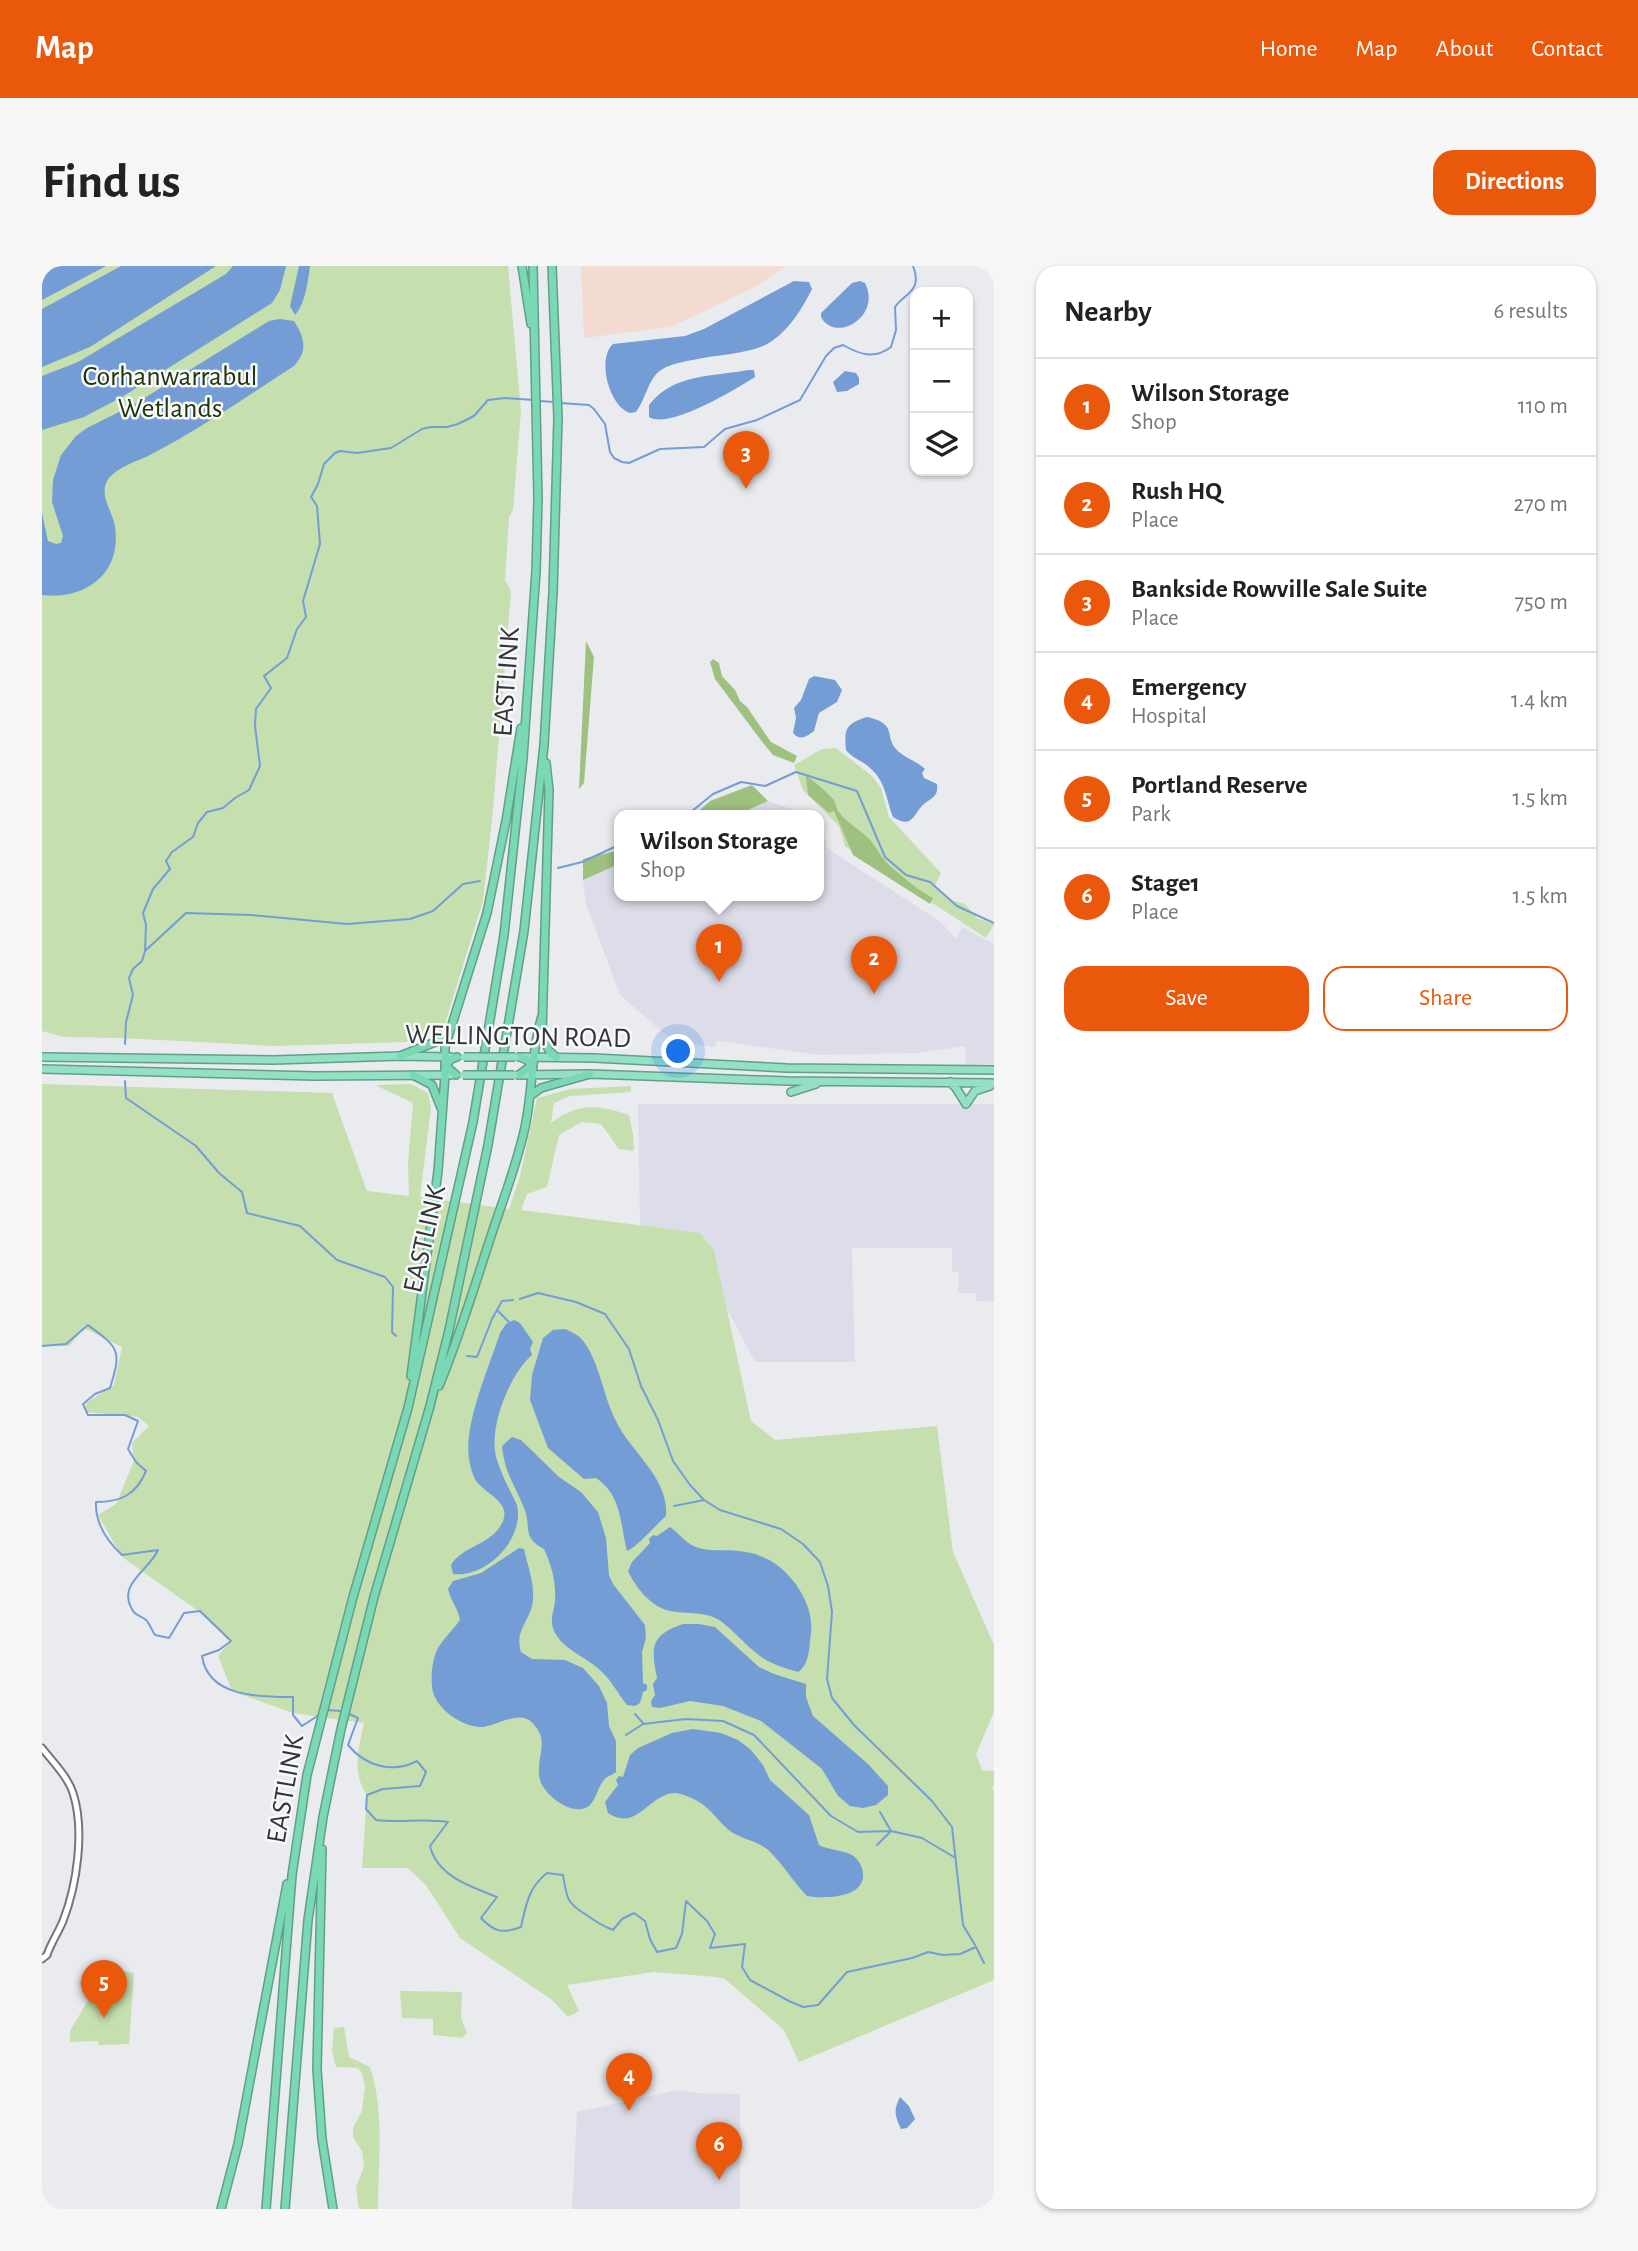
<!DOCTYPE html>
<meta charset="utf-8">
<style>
body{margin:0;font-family:"Alegreya Sans",sans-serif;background:#f6f6f6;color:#222}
.controls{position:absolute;right:21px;top:21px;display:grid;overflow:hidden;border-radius:14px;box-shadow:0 2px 5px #0004}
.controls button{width:63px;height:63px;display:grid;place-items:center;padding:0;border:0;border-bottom:2px solid #e0e0e0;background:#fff;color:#222;font:35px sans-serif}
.you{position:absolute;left:637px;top:786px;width:24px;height:24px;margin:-18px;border:5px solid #fff;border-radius:50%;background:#1a73e8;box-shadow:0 0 0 10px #1a73e833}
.badge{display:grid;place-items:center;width:46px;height:46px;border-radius:50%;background:#ea580c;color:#fff;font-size:23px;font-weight:700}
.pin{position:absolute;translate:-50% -58px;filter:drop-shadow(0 2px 4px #0008)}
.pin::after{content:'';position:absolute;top:37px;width:24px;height:21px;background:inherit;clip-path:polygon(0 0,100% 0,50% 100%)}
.popup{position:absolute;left:572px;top:544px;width:210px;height:91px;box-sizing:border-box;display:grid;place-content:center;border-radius:14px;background:#fff;filter:drop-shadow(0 2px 5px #0005);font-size:23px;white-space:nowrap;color:#767676}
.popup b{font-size:26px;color:#222}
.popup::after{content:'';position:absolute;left:50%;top:100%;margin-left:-14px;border:14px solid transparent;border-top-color:#fff}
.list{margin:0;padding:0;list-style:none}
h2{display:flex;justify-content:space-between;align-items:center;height:91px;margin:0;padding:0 28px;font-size:30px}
h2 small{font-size:23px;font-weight:400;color:#767676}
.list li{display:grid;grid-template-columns:46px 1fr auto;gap:21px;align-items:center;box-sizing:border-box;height:98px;padding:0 28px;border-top:2px solid #e0e0e0}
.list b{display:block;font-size:26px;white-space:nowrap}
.list p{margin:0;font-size:23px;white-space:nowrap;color:#767676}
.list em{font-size:23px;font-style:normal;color:#767676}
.actions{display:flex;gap:14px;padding:21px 28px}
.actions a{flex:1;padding:16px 0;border:2px solid #ea580c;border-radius:21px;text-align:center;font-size:24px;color:#ea580c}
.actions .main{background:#ea580c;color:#fff}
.icon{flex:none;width:38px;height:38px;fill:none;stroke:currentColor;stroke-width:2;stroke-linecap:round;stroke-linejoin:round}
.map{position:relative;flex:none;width:952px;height:1943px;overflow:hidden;border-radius:21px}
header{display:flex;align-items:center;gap:42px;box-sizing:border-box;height:98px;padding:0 35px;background:#ea580c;color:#fff}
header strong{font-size:33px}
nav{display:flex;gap:38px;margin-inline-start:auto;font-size:24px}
.intro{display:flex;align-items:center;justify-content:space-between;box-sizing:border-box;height:168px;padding:0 42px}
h1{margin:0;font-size:49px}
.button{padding:18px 32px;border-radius:21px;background:#ea580c;color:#fff;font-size:24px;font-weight:700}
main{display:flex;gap:42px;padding:0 42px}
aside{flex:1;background:#fff;border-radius:21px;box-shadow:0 2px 5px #0004}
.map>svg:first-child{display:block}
</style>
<header>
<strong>Map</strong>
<nav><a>Home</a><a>Map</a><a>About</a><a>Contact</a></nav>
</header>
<div class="intro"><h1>Find us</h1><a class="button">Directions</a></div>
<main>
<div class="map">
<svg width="952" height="1943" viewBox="0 0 952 1943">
<rect width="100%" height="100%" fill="#eaebee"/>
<!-- built -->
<path fill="#dcdde8" d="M726,535L752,544L758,550H692Z
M777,567L784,574V580L794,588L899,656L914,673L920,661L952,678V798L924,799L923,780L876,787L778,789L676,775L673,781L632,776L578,729L544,638L541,614L577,598V630H777Z
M596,838H952V1036L934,1035V1027H916L917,1006H910V982H810L813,1096H713L683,1039L672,984L658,968L598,960Z
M636,1824L655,1827L698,1828V1943H530L535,1846Z"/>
<!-- industrial -->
<path fill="#f3dbd1" d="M539,0H744L713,21L629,61L542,72Z"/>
<!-- green -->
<path fill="#c5dfae" d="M0,0H466L479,145L471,244L467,251L463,314L469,325L451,544L441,635L401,764L364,776L233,780L79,772L22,771L0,765Z
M794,482L830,510L839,522L847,551L899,607L893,619L905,633L923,638L935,652L952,658L944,672L803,580L797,560L761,524L752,499L780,483Z
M0,818L290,827L325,925L367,930L366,897L371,837L333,819L369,818L386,827L389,842L378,931L467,943L478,910L495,832L529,823L589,820V826L528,830L512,837L509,857C536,837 555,838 587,849L591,868L592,885L577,883L559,858L540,856L517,869L505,921L485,928L479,944L658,967L672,984L709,1155L733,1174L895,1160L911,1286L952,1379V1446L934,1488L940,1504L952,1505V1520L950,1521L952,1527V1714L757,1796L742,1764L683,1713L675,1711L612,1706L525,1719L537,1745L526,1751L509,1733L418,1672L384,1619L366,1602H320L325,1529C309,1507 317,1482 322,1457L251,1447L190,1425L176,1390L188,1375L155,1344L80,1291L56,1249L74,1238L92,1195L90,1177L107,1160L96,1151L44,1146V1137L72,1119L80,1081L42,1062L27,1080H0Z
M61,1702L92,1707L87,1778L57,1779L56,1775L28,1776V1765L48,1731L37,1717Z
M358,1725L420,1726L419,1752L425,1767L420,1772L391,1769V1753L360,1752Z
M302,1761L307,1791L328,1801C343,1846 336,1896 336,1943H317L314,1921L322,1901L320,1885L311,1871V1862L320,1845L323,1819L320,1808L316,1802L294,1801L290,1785L292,1762Z"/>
<!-- forest -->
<path fill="#9fc180" d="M544,375L552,391L542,517L537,523Z
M671,393L677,397L680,410L693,424L698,435L705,441L729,476L755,490L752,497L731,489L721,477L673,413L668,396Z
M764,510C769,512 789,530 792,534C794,538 794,541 796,545C803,555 815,562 824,570C831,576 835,584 840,591C847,601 881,628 891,632L888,638L811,589L792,545L787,547L766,529Z
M710,519L726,535L692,550H651L668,535Z
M577,584V598L541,614V593Z"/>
<!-- water -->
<path fill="#749dd6" d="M0,0H64L0,34Z
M79,0H174L48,81L0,101V43Z
M191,0H244L238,24L230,37L80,131L42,151L0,164V110L36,96L184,8Z
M257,0H268C266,16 263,38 253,49L248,40Z
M752,15L767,16L770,23C761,41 748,63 730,75C713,87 682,88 661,92C648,95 631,96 619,104C606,113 604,133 594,146L588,147C568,141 554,94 571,78L643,70L662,63Z
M818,15L823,17C840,50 794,78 779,51V47L810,17Z
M238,53L252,55C262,71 267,84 252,100C204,131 157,164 106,190C93,196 73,202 65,215C57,230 71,246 73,261C80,308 43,334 0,329V247L6,275L14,278L19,277L21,270L10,236L11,214L19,189L34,170L45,162L91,139L227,55Z
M706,104H712L713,111C694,123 627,164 607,151V139C632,107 670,111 706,104Z
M803,105L814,107L817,112V118L805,125L795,126L791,116Z
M772,410L793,414L800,424L795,436L777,447L772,465C764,471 758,475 751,467L754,452L752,442L759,434L767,413Z
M825,451C856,458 842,469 854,483C862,492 875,495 883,503L880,507L882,512L895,518C897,533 887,532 879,541C870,552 869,562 851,551C844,533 844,515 827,501C819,494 810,492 804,484C802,462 804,458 825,451Z
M472,1054L478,1057L491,1076L488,1083L490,1089C467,1109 445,1164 455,1194C460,1210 468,1224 475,1239C483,1272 445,1312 411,1308L409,1299C421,1279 451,1279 461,1255C469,1235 442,1228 433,1213C431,1209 429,1203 428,1198C419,1163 447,1102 458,1067L464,1058Z
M523,1063C532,1067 539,1070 544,1079C558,1100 562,1132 574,1155C589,1187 627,1211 624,1250C615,1258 593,1283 585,1285C578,1258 580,1229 554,1212L542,1213L506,1182L488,1134L490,1109L501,1072L511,1064Z
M470,1171L479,1174L517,1211L539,1226L556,1246L564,1272L567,1309L571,1318L603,1359L604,1372L600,1386L601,1417L605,1419V1424L601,1426L598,1437L593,1440L585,1439C576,1428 570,1415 559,1405C545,1391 517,1382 511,1362C508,1352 512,1345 513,1335C514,1315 510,1301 502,1283C479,1271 490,1261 482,1242C472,1217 463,1208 460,1180Z
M628,1261C637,1267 643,1277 654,1281C666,1286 683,1283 697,1285C704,1286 712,1287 718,1290C746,1299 773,1337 769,1367C767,1381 768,1398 756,1406C747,1403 738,1401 730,1397C710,1388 697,1369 680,1356C666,1345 645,1348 628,1345C609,1341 594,1322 586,1305L590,1296L608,1277L607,1273L611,1269L615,1270Z
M477,1282L482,1283C486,1301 492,1315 491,1333C490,1354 472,1363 479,1386L490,1393L523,1394L541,1402L557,1420L565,1437L567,1460L574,1475V1506C571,1509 568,1509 565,1511C556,1518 555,1532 548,1539C532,1553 502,1529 498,1514C494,1499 502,1484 499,1471C498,1466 492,1457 487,1454C474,1446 456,1459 441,1461C423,1462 396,1445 391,1426C388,1415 390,1394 395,1384C400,1374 411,1364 418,1354C416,1342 409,1336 406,1323L411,1315L439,1307Z
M641,1358H657L673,1361L717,1401L732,1408L764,1418V1431L771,1450L826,1498L846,1520V1529L834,1539L821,1542L808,1540L796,1530L780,1503L719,1455L681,1440L648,1435L618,1442L610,1441L609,1435L613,1429L611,1418L615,1412C609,1382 608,1369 641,1358Z
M651,1463L679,1467L696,1474L709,1484L721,1499L728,1514L767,1549L777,1579C787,1584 800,1584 810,1589C815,1592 818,1597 820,1602C829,1633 782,1633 765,1630C752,1617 743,1601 730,1588C720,1576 706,1575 693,1568C676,1559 672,1541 647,1531C642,1529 637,1527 632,1527C606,1529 595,1566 566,1547L563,1536L576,1519L574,1514L577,1510L581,1511L588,1489L596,1482L630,1467Z
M858,1831L867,1840L873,1853L865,1862L859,1863C853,1850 851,1845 858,1831Z"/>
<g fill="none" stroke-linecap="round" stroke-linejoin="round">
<!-- stream -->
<path stroke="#749dd6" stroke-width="2" d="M497,135L513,136
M518,137L547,139L552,143L563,158L568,186L572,192L580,196L587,197L618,183L662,181L683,163L715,154L758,134L784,90L792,82L801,79C817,88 832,94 849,81L854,64L853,41C863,27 881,25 871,0
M644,550L671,528L699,516L723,520L754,506L815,525L843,591L864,609L888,616L915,640L952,657
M516,602L540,596L577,579
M103,685L144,647L209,649L305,658L368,653L391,645L421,618L438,615
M83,778L84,756L91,729L87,712L91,703L100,695L103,685L104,659L101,647L111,623L128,603L124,595L130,586L151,571L156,557L165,546L181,542L193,532L207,524L218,500L213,460L214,443L229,422L222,410L245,392L255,363L264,351L261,335L278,278L275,240L269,231L276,218L282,198L293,187L298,185L315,187L349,182L380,163L389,161H405L416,158L432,150L446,134L463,132L492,134
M83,815L84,832L154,880L177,907L200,926L205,947L258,960L295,994L343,1011L351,1021L350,1066L354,1070
M478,1033L496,1027L534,1036L563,1048L587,1083L599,1120L616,1154L631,1195L648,1219L662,1234L678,1244L739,1263L761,1278L778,1296L786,1320L790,1346L785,1413L790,1432L812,1459L890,1535L910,1561L921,1659L933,1679
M456,1045L467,1056
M0,1080L24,1078L46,1059C77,1082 80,1084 68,1122L53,1128L41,1138L46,1149H83L96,1155L86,1183L94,1196L104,1205C94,1229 79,1236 54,1236C53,1257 65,1275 80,1289L116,1284C106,1306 74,1318 91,1345C94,1350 100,1350 104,1354C108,1358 110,1365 113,1369L127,1372L142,1347L158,1345L189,1375L177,1384L160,1390C166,1432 219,1431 251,1431V1449L260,1460L277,1449
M425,1090L435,1091L450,1053L460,1035L471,1034
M632,1240L662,1234
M284,1444L299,1445
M305,1447L316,1452L306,1479C323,1500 351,1508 375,1495L384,1506L378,1520L341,1523L325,1529L324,1543L334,1554C358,1557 382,1552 406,1556L388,1580C395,1610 429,1621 455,1631L439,1652C452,1666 461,1668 479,1661C484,1638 487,1621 505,1607L521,1609C525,1634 525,1637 546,1650C554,1656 561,1660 571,1664L580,1653L592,1647L603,1655L608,1673L615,1686L634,1682L640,1668L644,1635L665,1655L673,1668L668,1682L703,1678L700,1701L708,1714L747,1735L761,1741L776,1739L805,1706L870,1692L886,1686L901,1689L918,1688L934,1681L942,1697
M593,1448L601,1457
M584,1469L601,1458L644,1453L681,1455L712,1469L789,1550L816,1566L849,1565L880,1572L912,1591
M835,1579L849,1565L838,1546"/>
<defs>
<path id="tertiary" d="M0,1482C10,1495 26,1511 31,1527C43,1564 35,1619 21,1655C16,1667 9,1677 5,1689L0,1693"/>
<path id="trunk" d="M0,791L232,794L358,790L409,791
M477,791L552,792L745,802L952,804
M0,803L273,810L409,809
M476,809L548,808L745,815L952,817
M908,816L914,822L924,838
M749,826L774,818
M924,838L933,825L948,820"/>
<path id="motorway" d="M480,0L489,58
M504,497L507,524L500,767L507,785L514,791
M358,790L406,771
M478,791L485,794L490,799
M404,799L409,793L415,791
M404,800L414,809
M371,809L390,819L399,842
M477,809L490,799
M488,830L499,822L548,808
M369,1110L396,905L403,809V781L445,647L464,555L479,462
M397,1120C417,1072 432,1022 448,973C460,936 475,899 483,861C491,824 489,786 500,750
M280,1583L275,1803L280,1873L291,1943
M179,1943L196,1878L245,1618
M224,1943L250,1609L265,1509L311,1331L366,1142L431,856L462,669L481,492L494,305L496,233L491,0
M243,1943L266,1654L281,1551L299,1463L332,1331L388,1140L407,1064L446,879L482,665L502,479L511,326L516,152L510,0"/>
</defs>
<!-- tertiary casing -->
<use href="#tertiary" stroke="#76767a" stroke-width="9"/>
<!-- trunk casing -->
<use href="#trunk" stroke="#629f89" stroke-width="10"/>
<!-- motorway casing -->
<use href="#motorway" stroke="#629f89" stroke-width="10"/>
<!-- tertiary -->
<use href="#tertiary" stroke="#fff" stroke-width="5"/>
<!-- trunk -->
<use href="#trunk" stroke="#94e0c4" stroke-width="7"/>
<!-- motorway -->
<use href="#motorway" stroke="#7ad8b5" stroke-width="7"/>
<defs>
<path id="trunk-bridge" d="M422,791H473
M421,809H472"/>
</defs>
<!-- trunk-bridge casing -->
<use href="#trunk-bridge" stroke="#629f89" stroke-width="10" stroke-linecap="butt"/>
<!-- trunk-bridge -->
<use href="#trunk-bridge" stroke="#94e0c4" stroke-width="7"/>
</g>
<g text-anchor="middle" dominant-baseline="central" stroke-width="5" stroke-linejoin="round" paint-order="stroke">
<!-- park labels -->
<g font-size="28" fill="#213505" stroke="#f7f8fc">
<text x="128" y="111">Corhanwarrabul<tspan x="128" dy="32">Wetlands</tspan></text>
</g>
<!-- street labels -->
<g font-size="28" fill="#343436" stroke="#f7f8fc">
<text transform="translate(465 416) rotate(-86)">EASTLINK</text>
<text transform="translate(476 771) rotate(1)">WELLINGTON ROAD</text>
<text transform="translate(383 973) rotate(-77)">EASTLINK</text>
<text transform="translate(244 1523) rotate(-80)">EASTLINK</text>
</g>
</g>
</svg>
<div class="controls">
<button>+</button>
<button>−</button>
<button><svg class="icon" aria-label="layers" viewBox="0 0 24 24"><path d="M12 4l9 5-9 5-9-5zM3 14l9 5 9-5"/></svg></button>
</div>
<div class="you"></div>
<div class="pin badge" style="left:677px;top:716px">1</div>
<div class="popup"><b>Wilson Storage</b>Shop</div>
<div class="pin badge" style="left:832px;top:728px">2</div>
<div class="pin badge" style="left:704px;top:223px">3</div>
<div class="pin badge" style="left:587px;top:1845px">4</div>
<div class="pin badge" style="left:62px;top:1752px">5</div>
<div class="pin badge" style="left:677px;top:1914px">6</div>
</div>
<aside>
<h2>Nearby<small>6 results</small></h2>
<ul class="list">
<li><span class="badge">1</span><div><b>Wilson Storage</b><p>Shop</p></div><em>110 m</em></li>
<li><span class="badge">2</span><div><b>Rush HQ</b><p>Place</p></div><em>270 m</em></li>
<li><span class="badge">3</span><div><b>Bankside Rowville Sale Suite</b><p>Place</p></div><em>750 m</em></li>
<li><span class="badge">4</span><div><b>Emergency</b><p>Hospital</p></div><em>1.4 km</em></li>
<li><span class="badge">5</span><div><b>Portland Reserve</b><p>Park</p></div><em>1.5 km</em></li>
<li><span class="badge">6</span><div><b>Stage1</b><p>Place</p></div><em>1.5 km</em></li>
</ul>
<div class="actions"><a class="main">Save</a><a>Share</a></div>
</aside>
</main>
